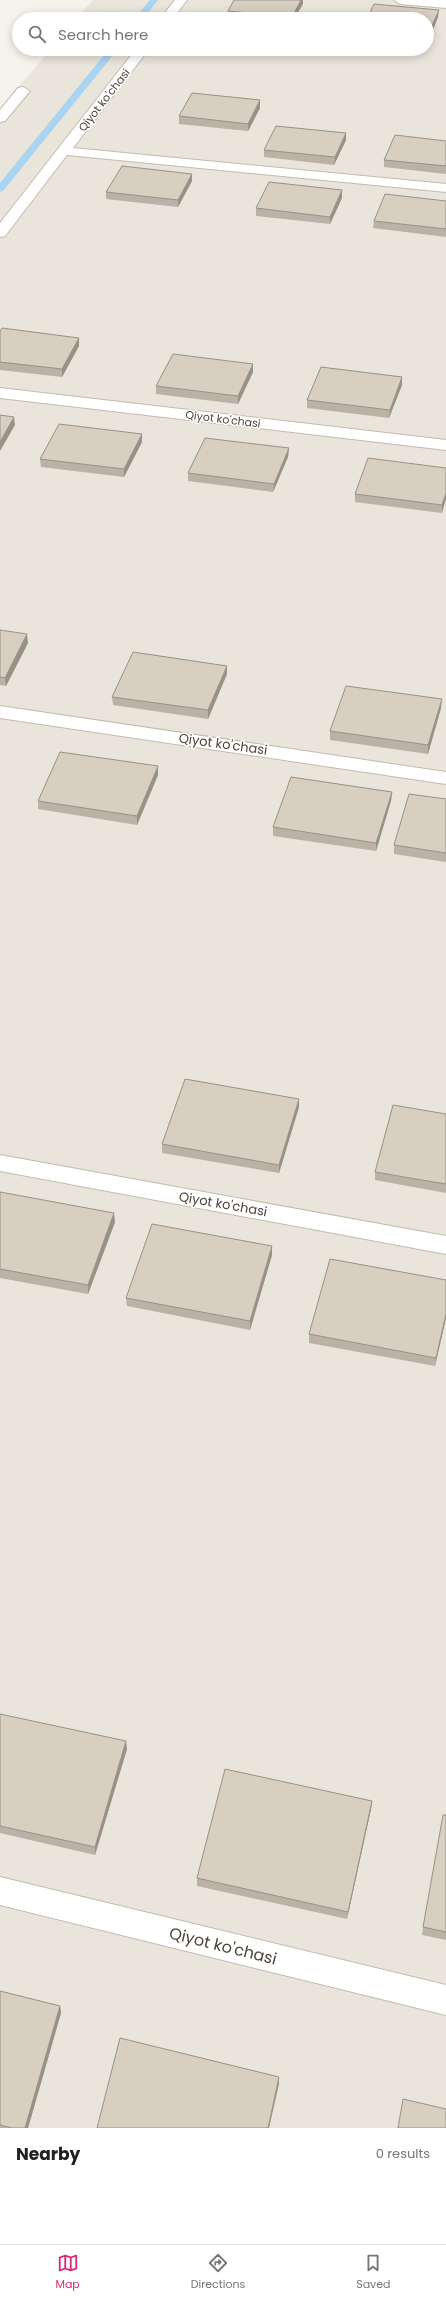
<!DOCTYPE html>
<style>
body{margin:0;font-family:Poppins,sans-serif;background:#f6f6f6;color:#222}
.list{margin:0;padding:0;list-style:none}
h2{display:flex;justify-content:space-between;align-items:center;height:52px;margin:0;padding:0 16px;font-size:17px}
h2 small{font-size:13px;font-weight:400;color:#767676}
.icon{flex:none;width:22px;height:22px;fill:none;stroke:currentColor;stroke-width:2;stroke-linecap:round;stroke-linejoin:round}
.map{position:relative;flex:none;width:446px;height:2128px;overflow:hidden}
.search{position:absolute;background:#fff;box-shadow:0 2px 10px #0003;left:12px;right:12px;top:12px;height:44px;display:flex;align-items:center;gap:10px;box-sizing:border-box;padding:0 14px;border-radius:22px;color:#767676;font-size:15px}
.sheet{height:116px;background:#fff}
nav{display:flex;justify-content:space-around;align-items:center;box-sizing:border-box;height:56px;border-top:1px solid #e0e0e0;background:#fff;font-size:11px;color:#767676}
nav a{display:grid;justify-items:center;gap:2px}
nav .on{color:#db2777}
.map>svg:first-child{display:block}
</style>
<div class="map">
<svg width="446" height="2128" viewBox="0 0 446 2128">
<rect width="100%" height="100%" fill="#f6f3ec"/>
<!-- residential -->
<path fill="#eae5da" d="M93,0H446V2128H0V108L51,49H427V19H76Z"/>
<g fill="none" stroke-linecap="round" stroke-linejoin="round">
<!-- stream -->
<path fill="#a9d4f2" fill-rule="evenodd" d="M150,0H158L143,19H134Z
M109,49H118L3,191L0,192V183Z"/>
<defs>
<path id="lane" d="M23,87L30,91L5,121L0,122V110L18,88Z"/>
<path id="street" d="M175,0H187L173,19H160Z
M394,0H446V8L400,4Z
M136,49H149L73,148L446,184V192L67,155L5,236L0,237V223Z
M0,388L446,440V450L0,398Z
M0,706L446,772V784L0,718Z
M0,1155L446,1236V1254L0,1171Z
M0,1877L446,1985V2015L0,1905Z"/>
</defs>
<!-- lane casing -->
<use href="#lane" stroke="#c2bbae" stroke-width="2"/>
<!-- street casing -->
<use href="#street" stroke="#c2bbae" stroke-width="2"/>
<!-- lane -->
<use href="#lane" fill="#fff" fill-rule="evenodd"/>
<!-- street -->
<use href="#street" fill="#fff" fill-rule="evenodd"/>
</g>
<!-- wall -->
<path fill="#bab2a6" d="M234,0H303V4L294,19H240L228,18V11Z
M438,17L430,37H427V19Z
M260,108L248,131L179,124V116Z
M346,140L334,165L264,157V150Z
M446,141V174L384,167V160Z
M192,181L178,207L106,199V192Z
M342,190V198L330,224L256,216V208Z
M446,201V237L373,228L374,221Z
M0,331L79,338V346L62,377L0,370Z
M253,372L238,404L156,394V386Z
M402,377V385L389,418L307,408V400Z
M142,442L124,477L41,467L40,459Z
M289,448L288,457L273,492L188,481V473Z
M446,468L442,513L355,502V494Z
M0,630L28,643L6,686L0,685Z
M227,674L208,719L113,705L112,697Z
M441,708L428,754L330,740V731Z
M158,775L137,825L38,809V801Z
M392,792L391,801L376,851L273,836V827Z
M446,799V862L394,854V845Z
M299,1107L279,1173L162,1153V1144Z
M446,1114V1193L375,1180V1172Z
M0,1192L115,1222L88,1294L0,1278Z
M272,1246V1255L250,1330L127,1306L126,1298Z
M446,1280V1318L435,1366L309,1343V1334Z
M0,1714L127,1749L95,1855L0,1833Z
M371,1809L347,1919L197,1886V1878Z
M446,1815V1940L422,1935L423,1927Z
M0,1991L60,2006L61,2013L28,2128H0Z"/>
<!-- shaded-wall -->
<path fill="#979187" d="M301,0H303V4L294,19H292V17Z
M439,10L438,17L430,37V30Z
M260,100V108L248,131V124Z
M346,133V140L334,165L335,157Z
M192,174V181L178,207V200Z
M342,190V198L330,224V217Z
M79,338V346L62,377V369Z
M253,364V372L238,404V396Z
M402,377V385L389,418L390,410Z
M14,417L15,425L0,451V442Z
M142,434V442L124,477V469Z
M289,448L288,457L273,492L274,484Z
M446,493V499L442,513V505Z
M27,634L28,643L6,686L5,678Z
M227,666V674L208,719V710Z
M442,699L441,708L428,754V745Z
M158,766V775L137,825V816Z
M392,792L391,801L376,851V843Z
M299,1099V1107L279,1173V1165Z
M114,1213L115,1222L88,1294V1285Z
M272,1246V1255L250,1330V1321Z
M446,1314V1318L435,1366L436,1358Z
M126,1741L127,1749L95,1855V1847Z
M372,1801L371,1809L347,1919L348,1912Z
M60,2006L61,2013L28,2128H25Z
M279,2077V2084L269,2128H268Z"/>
<!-- building -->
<path fill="#d8cfc1" stroke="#979187" d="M234,0H301L292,17L228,11Z
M374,4L439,10L430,30H427V19H367Z
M192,93L260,100L248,124L179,116Z
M276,126L346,133L335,157L264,150Z
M395,135L446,141V166L384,160Z
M122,166L192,174L178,200L106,192Z
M269,182L342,190L330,217L256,208Z
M385,194L446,201V229L374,221Z
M2,328L79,338L62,369L0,362V331Z
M173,354L253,364L238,396L156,386Z
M321,367L402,377L390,410L307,400Z
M0,415L14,417L0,442Z
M59,424L142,434L124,469L40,459Z
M205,438L289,448L274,484L188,473Z
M368,458L446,468V493L442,505L355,494Z
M0,630L27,634L5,678L0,677Z
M133,652L227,666L208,710L112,697Z
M346,686L442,699L428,745L330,731Z
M60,752L158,766L137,816L38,801Z
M291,777L392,792L376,843L273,827Z
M409,794L446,799V853L394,845Z
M185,1079L299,1099L279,1165L162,1144Z
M393,1105L446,1114V1184L375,1172Z
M0,1192L114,1213L88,1285L0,1269Z
M152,1224L272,1246L250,1321L126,1298Z
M330,1259L446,1280V1314L436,1358L309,1334Z
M0,1714L126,1741L95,1847L0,1826Z
M225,1769L372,1801L348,1912L197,1878Z
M443,1815H446V1932L423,1927Z
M0,1991L60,2006L25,2128H12L0,2125Z
M120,2038L279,2077L268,2128H97Z
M403,2099L446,2109V2128H398Z"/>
<g text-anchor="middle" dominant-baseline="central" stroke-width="3" stroke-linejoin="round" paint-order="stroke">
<!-- far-street labels -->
<g font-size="11" fill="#4b4439" stroke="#fff">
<text transform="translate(104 100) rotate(-52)">Qiyot ko'chasi</text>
<text transform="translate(223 419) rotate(7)">Qiyot ko'chasi</text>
</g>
<!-- street labels -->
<g font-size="13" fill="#4b4439" stroke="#fff">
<text transform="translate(223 744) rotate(8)">Qiyot ko'chasi</text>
<text transform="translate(223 1204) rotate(10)">Qiyot ko'chasi</text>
</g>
<!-- near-street labels -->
<g font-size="16" fill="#4b4439" stroke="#fff">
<text transform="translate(223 1946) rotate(14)">Qiyot ko'chasi</text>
</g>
</g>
</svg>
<div class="search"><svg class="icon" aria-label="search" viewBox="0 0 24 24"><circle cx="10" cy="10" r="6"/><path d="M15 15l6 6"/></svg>Search here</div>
</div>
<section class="sheet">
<h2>Nearby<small>0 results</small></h2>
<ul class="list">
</ul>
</section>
<nav>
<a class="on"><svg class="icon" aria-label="map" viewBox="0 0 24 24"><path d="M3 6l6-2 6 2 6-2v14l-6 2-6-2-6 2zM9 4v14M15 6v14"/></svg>Map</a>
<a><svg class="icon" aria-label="directions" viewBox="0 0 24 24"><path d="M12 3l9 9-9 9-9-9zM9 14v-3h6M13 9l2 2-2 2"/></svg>Directions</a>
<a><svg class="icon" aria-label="saved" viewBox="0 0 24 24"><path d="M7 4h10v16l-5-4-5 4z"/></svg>Saved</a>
</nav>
